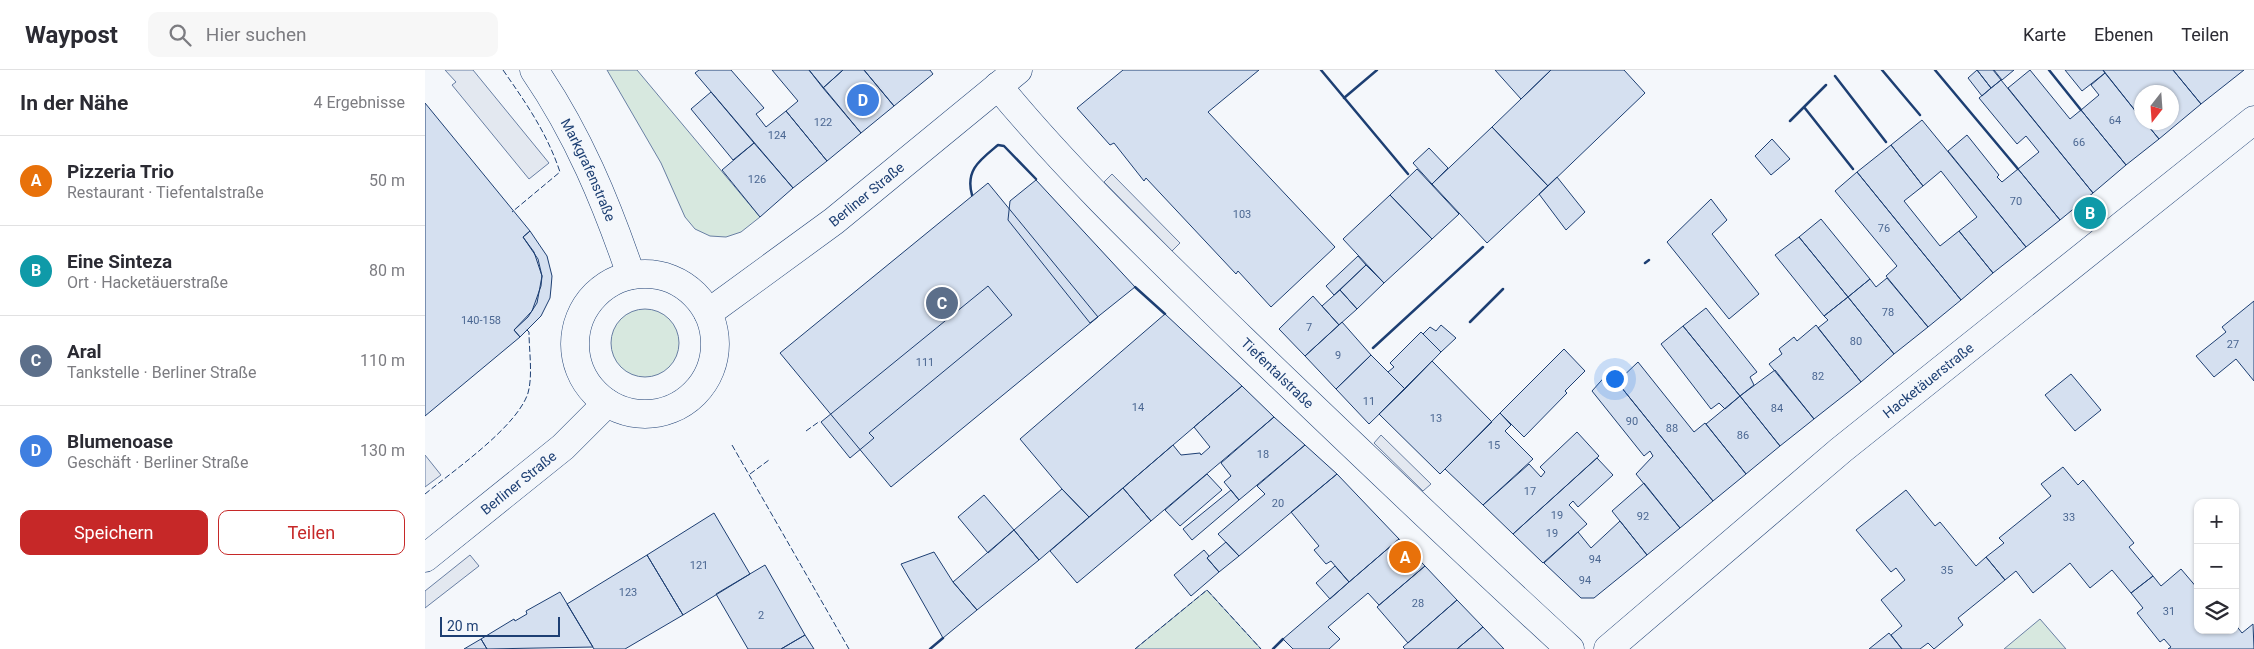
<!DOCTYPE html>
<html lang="de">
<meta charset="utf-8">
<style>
body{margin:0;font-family:Roboto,sans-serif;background:#f7f7f7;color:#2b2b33}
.controls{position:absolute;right:15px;bottom:15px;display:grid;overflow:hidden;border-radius:10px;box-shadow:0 1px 4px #0004}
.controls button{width:45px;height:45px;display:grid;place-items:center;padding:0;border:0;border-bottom:1px solid #e1e1e2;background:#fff;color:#2b2b33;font:25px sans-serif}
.compass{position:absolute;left:1709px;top:15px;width:45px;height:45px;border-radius:50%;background:#fff;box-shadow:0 1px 4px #0004;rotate:197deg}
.scale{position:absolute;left:15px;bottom:12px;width:120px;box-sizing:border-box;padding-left:5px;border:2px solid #1d3f73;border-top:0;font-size:14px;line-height:18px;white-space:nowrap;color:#1d3f73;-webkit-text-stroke:4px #f4f7fb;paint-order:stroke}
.you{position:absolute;left:1189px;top:308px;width:18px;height:18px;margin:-12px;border:4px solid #fff;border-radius:50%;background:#1a73e8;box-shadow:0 0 0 8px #1a73e833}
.badge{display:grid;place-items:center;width:32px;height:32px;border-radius:50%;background:#c62828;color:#fff;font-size:16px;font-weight:700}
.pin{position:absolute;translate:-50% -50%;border:2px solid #fff;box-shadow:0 1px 5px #0006}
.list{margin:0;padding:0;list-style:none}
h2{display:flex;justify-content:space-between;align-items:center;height:65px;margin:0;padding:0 20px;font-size:21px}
h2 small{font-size:16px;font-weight:400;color:#7c7c81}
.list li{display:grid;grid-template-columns:32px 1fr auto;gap:15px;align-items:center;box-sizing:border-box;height:90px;padding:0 20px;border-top:1px solid #e1e1e2}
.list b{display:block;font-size:19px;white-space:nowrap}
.list p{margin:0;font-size:16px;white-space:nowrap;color:#7c7c81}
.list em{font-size:16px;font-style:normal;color:#7c7c81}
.actions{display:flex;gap:10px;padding:15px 20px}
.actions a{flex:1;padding:11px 0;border:1px solid #c62828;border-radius:10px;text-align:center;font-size:18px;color:#c62828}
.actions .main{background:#c62828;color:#fff}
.icon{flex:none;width:28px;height:28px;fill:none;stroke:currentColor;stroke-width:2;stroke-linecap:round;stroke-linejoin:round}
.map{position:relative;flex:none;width:1829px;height:579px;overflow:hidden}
header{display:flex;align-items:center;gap:30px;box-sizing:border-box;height:70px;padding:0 25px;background:#fff;border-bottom:1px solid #e1e1e2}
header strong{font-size:24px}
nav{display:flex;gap:28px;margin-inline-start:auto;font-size:18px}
.search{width:350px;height:45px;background:#f7f7f7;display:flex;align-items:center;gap:12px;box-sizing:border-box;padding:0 18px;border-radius:10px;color:#7c7c81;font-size:19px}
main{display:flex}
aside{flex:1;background:#fff}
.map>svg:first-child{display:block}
</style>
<header>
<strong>Waypost</strong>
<div class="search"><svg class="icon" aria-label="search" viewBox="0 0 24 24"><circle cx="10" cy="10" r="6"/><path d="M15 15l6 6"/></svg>Hier suchen</div>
<nav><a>Karte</a><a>Ebenen</a><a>Teilen</a></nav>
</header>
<main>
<aside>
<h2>In der Nähe<small>4 Ergebnisse</small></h2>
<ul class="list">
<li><span class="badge" style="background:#e8710a">A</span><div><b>Pizzeria Trio</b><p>Restaurant · Tiefentalstraße</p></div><em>50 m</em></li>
<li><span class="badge" style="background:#0f9aa8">B</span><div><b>Eine Sinteza</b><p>Ort · Hacketäuerstraße</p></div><em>80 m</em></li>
<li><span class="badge" style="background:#5c6f8a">C</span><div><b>Aral</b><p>Tankstelle · Berliner Straße</p></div><em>110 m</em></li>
<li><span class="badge" style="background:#3f7fe0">D</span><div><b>Blumenoase</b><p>Geschäft · Berliner Straße</p></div><em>130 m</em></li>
</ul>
<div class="actions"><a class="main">Speichern</a><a>Teilen</a></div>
</aside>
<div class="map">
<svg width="1829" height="579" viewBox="0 0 1829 579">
<rect width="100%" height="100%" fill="#f4f7fb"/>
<!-- green -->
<path fill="#d7e8df" stroke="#687fa3" d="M182,0H212L335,147L316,162L301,167L285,166L270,159L260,147L236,93Z
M186 273a34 34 0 1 1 68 0a34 34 0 1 1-68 0Z
M782,520L836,579H710Z
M1615,549L1641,579H1579Z"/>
<!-- parking -->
<path fill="#e3e8f0" stroke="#687fa3" d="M20,0H48L124,93L104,109L27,15L31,12Z
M687,104L755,173L747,181L679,112Z
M956,365L1006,414L998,421L949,373Z
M0,385L16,405L0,417Z
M45,485L54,496L0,538V521Z"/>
<!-- building -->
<path fill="#d5e0f0" stroke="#1d3f73" d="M274,0H306L339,38L331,44L341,57L361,41L402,91L368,118L270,3Z
M347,0H384L436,63L402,91L361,41L373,31Z
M384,0H418L398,18Z
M418,0H439L469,36L436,63L398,18Z
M439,0H505L508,4L469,36Z
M698,0H834L783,42L910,177L846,237L813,201L811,204L721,108L719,111L689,73L685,75L652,38Z
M1070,0H1126L1096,29Z
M1126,0H1199L1220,23L1123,116L1067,57Z
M1552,0L1566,18L1557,26L1543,8Z
M1552,0H1568L1576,10L1566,18Z
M1569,0H1589L1577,10Z
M1605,0L1645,49L1656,40L1701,95L1668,123L1583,18Z
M1640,0H1678L1680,3L1657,21Z
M1678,0H1748L1776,34L1734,69L1720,52H1746V22H1716V48Z
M1748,0H1819L1776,34Z
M1680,3L1716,48V52H1720L1734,69L1701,95L1656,40L1674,25L1666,15Z
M1576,10L1668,123L1635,150L1593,99L1614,82L1601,66L1592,74L1554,28Z
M286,22L329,73L308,90L266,39Z
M0,33L105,161L98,167L109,182L117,206L112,233L103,247L89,260L95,267L0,346Z
M1497,50L1601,177L1568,203L1534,161L1552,147L1516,101L1498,116L1466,75Z
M1067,57L1123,116L1062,173L1007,114Z
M1542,65L1574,105L1572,107L1577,112L1593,99L1635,150L1601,177L1523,81Z
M1347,69L1365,89L1346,105L1330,86Z
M329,73L368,118L335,147L297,100Z
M1466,75L1498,116L1479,131L1515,176L1534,161L1568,203L1536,230L1432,102Z
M1004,78L1023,98L1007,114L988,93Z
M992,99L1034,144L1007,169L965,125Z
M1432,102L1536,230L1503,257L1461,206L1472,196L1410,121Z
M1132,107L1160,142L1141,160L1114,124Z
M611,110L710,217L665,253L583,150L585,131Z
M563,113L673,247L466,417L355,283Z
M965,125L1007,169L959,213L918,169Z
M1286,129L1302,150L1287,164L1334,224L1304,249L1242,172Z
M1396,149L1445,209L1423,227L1374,167Z
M105,161L122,186L127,206L126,218L125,228L116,246L95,267L89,260L107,241L116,216L117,206L113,189L98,167Z
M1374,167L1423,227L1399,246L1350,185Z
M933,186L941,195L909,225L901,216Z
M941,195L959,213L932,239L915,220Z
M1462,208L1503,257L1469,284L1423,227L1445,209L1451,217Z
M563,216L587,245L444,363L449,368L425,388L396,352Z
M915,220L932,239L914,255L897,236Z
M888,226L914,255L880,286L854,259Z
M1423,227L1469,284L1436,312L1393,258L1403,250L1399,246Z
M1829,231V311L1811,289L1789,307L1771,286L1801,262L1797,257Z
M1281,238L1332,302L1325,307L1329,315L1315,326L1258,256Z
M740,244L817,316L664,447L637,419L595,369Z
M917,252L946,285L911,319L880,286Z
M1016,255L1031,268L1016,282L998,264L1005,257L1011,261Z
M1391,255L1436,312L1389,349L1344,294L1357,284L1354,279L1369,267L1372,271Z
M1258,256L1315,326L1300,339L1294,333L1286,339L1236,274Z
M996,262L1016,282L980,319L963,302L969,297L965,293Z
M1139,279L1160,301L1140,321L1142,323L1099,367L1075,343Z
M946,285L980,319L944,354L911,319Z
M1007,291L1067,352L1015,404L954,344Z
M1213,292L1269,362L1280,353L1321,404L1288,431L1192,312Z
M1350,300L1389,349L1355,376L1315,326Z
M1184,302L1288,431L1255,458L1211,404L1228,386L1225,381L1219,386L1167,321Z
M1646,304L1676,340L1650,361L1620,325Z
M817,316L849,347L726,451L698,418L748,375L756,385L775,383L776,385L785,377L769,357Z
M1315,326L1355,376L1321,404L1281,354Z
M1075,343L1086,355L1080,361L1108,389L1058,435L1020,399Z
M849,347L880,375L814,430L799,412L806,406L796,393Z
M1152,362L1174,386L1088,464L1058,435L1104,394L1116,407L1120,402L1115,397Z
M880,375L912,404L814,486L793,464L840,424L832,416Z
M1172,388L1188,405L1153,437L1148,431L1144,435L1162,454L1118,493L1088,464Z
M1638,397L1653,415L1658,410L1709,473L1704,477L1728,506L1706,523L1687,500L1665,518L1645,493L1608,523L1591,501L1580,510L1561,487L1579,473L1574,468L1626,426L1616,414Z
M782,404L797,420L755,456L740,440Z
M912,404L974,469L924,512L906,491L901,494L889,480L894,476L866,442Z
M1219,413L1255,458L1222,485L1187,441Z
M698,418L726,451L652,513L625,481Z
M637,419L664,447L614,490L589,460Z
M806,420L814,430L767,470L758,459Z
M1481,420L1510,456L1515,452L1551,496L1561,487L1580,510L1533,548L1538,555L1509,579L1503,573L1495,579H1477L1466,565L1477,556L1456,530L1480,510L1471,498L1466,502L1431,460Z
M559,425L589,460L563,483L533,447Z
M289,443L325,504L258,545L222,485Z
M1195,451L1222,485L1169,528H1156L1119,493L1153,462L1166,478Z
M589,460L614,490L552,540L528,512Z
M974,469L1000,496L954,535L943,523L903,557L915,569L904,579H868L858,569Z
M801,472L814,486L794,502L782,488Z
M779,480L784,486L782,488L794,502L766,526L749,505Z
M509,482L528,512L552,540L518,568L476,494Z
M222,485L258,545L200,579H169L142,534Z
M340,495L380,565L356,579H323L291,524Z
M910,496L924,512L905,529L891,513Z
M1000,496L1032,530L983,573L952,537Z
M1756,499L1773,519V560H1810V554L1817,563L1828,554L1829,579H1743L1746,577L1739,569L1735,572L1712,543L1718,538L1706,523L1728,506L1736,516Z
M135,522L168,577L62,579L56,569L89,549L90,551L102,544L101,541Z
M1032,530L1058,557L1032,579H980L978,577Z
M1058,557L1079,579H1032Z
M1464,563L1477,579H1444Z
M380,565L389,579H356Z
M56,569L62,579H39Z"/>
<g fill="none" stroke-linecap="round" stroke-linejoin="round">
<defs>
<g id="minor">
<path id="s1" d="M573,16C647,106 733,187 817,269C925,373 1034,477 1145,579"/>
<path id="s2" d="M283,243L409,151L593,0"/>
<path id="s3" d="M1183,579L1416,380L1829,50"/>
</g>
<g id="major">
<path id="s4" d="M109,0C153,64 181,132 206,205"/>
<circle cx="220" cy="274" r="70"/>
<path id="s5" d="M0,488L138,377L182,333"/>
</g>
</defs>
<!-- minor casing -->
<use href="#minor" stroke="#1d3f73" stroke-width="29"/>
<!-- major casing -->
<use href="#major" stroke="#1d3f73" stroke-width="29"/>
<!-- minor -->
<use href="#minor" stroke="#f4f7fb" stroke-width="28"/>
<!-- major -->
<use href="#major" stroke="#f4f7fb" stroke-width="28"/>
<!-- fence -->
<path stroke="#1d3f73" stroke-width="1" stroke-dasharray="6 2.5" stroke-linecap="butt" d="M78,0C101,33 122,63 135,102L87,142
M381,361L395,351
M307,375L424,579
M325,404L344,390
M0,424C28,401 92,357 103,323C108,305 104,281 104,262L100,258
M710,579L782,520L836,579"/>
<!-- wall -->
<path stroke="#1d3f73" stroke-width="2.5" d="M896,0L983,104
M1457,0L1495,45
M1510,0L1593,99
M1624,0L1656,40
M1410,6L1461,72
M919,28L952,0
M1379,37L1428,99
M1365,51L1401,15
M547,125C540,100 555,90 573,75L579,76L611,109
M1220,193L1224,190
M710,217L740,244
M1045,252L1078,219
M948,278L1058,177
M505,579L518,568
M848,579L858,569"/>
</g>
<g text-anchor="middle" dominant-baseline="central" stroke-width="4" stroke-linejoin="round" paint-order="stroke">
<!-- number labels -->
<g font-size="11" fill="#4b6792">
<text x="1690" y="50">64</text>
<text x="398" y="52">122</text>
<text x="352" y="65">124</text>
<text x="1654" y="72">66</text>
<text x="332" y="109">126</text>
<text x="1591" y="131">70</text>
<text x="817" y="144">103</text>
<text x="1459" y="158">76</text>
<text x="1463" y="242">78</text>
<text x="56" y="250">140-158</text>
<text x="884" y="257">7</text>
<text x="1431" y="271">80</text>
<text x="1808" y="274">27</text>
<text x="913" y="285">9</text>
<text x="500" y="292">111</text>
<text x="1393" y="306">82</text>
<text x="944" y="331">11</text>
<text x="713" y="337">14</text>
<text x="1352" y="338">84</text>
<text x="1011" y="348">13</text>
<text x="1207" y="351">90</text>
<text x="1247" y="358">88</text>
<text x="1318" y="365">86</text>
<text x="1069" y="375">15</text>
<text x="838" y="384">18</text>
<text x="1105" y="421">17</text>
<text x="853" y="433">20</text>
<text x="1132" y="445">19</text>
<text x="1218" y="446">92</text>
<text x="1644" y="447">33</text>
<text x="1127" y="463">19</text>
<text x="1170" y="489">94</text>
<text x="274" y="495">121</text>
<text x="1522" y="500">35</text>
<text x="1160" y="510">94</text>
<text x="203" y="522">123</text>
<text x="993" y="533">28</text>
<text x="1744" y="541">31</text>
<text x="336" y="545">2</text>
</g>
<!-- street labels -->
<g font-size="14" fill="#1d3f73" stroke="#f4f7fb">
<text stroke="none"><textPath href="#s4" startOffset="114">Markgrafenstraße</textPath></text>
<text stroke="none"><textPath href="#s2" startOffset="198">Berliner Straße</textPath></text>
<text stroke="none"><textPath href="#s1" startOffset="401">Tiefentalstraße</textPath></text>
<text stroke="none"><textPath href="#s3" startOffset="418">Hacketäuerstraße</textPath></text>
<text stroke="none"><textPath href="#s5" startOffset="120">Berliner Straße</textPath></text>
</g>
</g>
</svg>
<div class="controls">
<button>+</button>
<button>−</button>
<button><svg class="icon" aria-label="layers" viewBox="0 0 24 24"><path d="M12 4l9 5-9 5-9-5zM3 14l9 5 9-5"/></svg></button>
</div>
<svg class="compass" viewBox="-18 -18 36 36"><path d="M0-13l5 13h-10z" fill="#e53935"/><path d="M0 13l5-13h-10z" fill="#7c7c81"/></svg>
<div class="scale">20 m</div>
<div class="you"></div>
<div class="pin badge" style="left:980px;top:487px;background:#e8710a">A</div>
<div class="pin badge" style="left:1665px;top:143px;background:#0f9aa8">B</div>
<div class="pin badge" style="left:517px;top:233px;background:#5c6f8a">C</div>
<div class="pin badge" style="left:438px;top:30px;background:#3f7fe0">D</div>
</div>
</main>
